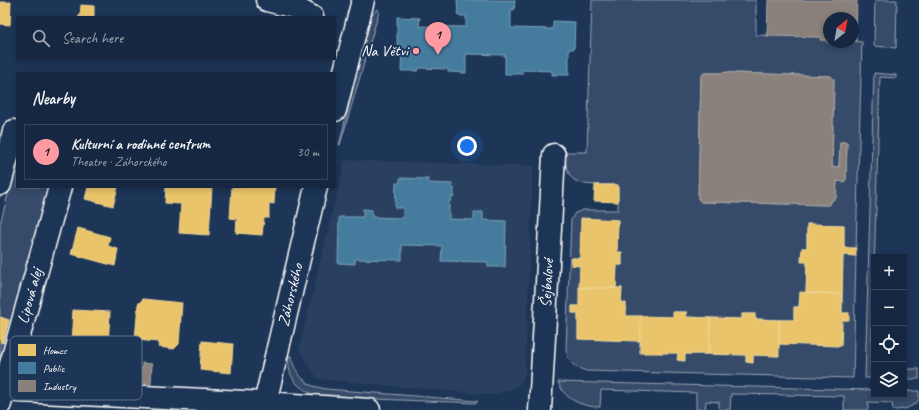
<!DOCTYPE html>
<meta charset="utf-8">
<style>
body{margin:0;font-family:Caveat,sans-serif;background:#1f3048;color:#f1f3f6}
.controls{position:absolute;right:12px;bottom:12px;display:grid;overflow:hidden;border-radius:0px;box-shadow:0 2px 6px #0003}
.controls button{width:36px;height:36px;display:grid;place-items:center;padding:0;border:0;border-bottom:1px solid #35445a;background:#162841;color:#f1f3f6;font:20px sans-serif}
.compass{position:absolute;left:823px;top:12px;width:36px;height:36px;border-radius:50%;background:#162841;box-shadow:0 2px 6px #0003;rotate:31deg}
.you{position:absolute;left:467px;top:146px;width:14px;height:14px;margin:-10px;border:3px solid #fff;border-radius:50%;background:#1a73e8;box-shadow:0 0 0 6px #1a73e833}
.badge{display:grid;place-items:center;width:26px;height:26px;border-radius:50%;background:#ff9aa2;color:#111;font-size:13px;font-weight:700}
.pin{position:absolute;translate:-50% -33px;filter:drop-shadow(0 1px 2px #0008)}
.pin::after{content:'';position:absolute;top:21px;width:14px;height:12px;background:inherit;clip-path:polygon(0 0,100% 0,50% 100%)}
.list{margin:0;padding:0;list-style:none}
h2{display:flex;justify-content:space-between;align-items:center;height:52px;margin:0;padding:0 16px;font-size:17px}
h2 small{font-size:13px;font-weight:400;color:#9ea6b1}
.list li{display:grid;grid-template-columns:26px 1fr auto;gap:12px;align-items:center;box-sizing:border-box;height:56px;margin:0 8px 8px;padding:0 8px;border:1px solid #35445a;border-radius:0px}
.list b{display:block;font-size:15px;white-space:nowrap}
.list p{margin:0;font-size:13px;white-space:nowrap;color:#9ea6b1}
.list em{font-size:13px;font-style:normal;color:#9ea6b1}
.icon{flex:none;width:22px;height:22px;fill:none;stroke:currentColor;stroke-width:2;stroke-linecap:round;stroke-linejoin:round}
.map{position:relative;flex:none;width:919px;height:410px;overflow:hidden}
.search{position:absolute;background:#162841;box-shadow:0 2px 6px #0003;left:16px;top:16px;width:320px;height:44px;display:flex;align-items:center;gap:10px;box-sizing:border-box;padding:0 14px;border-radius:0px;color:#9ea6b1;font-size:15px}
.panel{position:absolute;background:#162841;box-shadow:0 2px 6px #0003;left:16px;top:72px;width:320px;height:116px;border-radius:0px}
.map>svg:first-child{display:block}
</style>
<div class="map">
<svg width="919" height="410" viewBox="0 0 919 410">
<rect width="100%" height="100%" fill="#1d3557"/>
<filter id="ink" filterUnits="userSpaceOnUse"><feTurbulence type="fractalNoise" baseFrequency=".025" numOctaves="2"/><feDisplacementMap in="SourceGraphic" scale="8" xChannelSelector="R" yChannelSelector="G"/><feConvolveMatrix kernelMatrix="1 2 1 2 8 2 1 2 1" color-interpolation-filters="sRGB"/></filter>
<g filter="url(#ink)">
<!-- built -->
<path fill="#2a4161" d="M345,160L533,166L525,373L522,382L515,388L493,395L318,379L299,350Z"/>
<!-- green -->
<path fill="#364b69" stroke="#9aa5b4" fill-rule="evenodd" d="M592,0H756V35L821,37V40H826L827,42H853V41L862,42L856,248H844V225L807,224V248H802L801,261L807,262L806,293H800L799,307H794V320L755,319V314H742V319L686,317V312H674L673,317L626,316V303H621L622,288H616L617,265H622V253L617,252L618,220L582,219L580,258H572V265L580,266L579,306H572V313H578V339L640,341V352L678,353V360L684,361L685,354L746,355V362L753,363V355L778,356L779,344L841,346L842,320H848L849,313H842L843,255L856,256L853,378L586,371C572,366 569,363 566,349L571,220L575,213L583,210H618V185C589,183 565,193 565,152H587ZM726,72L734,73L831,76L834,79L832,167H839L840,142H847L846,179L844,182L837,181L836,198L831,201V203L828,205L701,202L698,199L701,76L704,73H723Z
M875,0H897L896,48L874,46Z
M378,9L379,12L340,145H339L371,16L375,11Z
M874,73L896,75V78L880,77L871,368L874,369V378H865Z
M17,161V187H49L0,371V342L3,343L9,320L0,317V224Z
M289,356H291C292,367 303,382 313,386C317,387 322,388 326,389L477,401V403L324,397C302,392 286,381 289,356Z
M904,369H919V379H904Z
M558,382L874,390V395H904V391H919V400C912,408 903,410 893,410L892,403L868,402V410H844V396L731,394L730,410H719V402L706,401L705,409H696V393L601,390L600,407C582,407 564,399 558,382Z"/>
<!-- homes -->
<path fill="#e9c46a" stroke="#f0d697" d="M0,2H11L10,25L0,24Z
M81,5L94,6V17H78L80,16Z
M595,185H618V202L594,201Z
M88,187H118L113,206L85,199Z
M166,187H212L209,235L179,233L181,204L165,203Z
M232,187H275L274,204L269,203V218H264L262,235L236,233L237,219L230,218Z
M581,218L618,220L617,252H622V265H617L616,288H579L580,266L572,265V258H580Z
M807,224L844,225V248H856V256L843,255L842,294L806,293L807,262H801L802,248H807Z
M78,228L110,237L108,246L118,249L115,266L71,254Z
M579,288H622L621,303H626V316H641L640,341L578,339V313H572V306H579Z
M800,292L842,294V313H849V320H842L841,346L779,344V320H794V307H799Z
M143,299L182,303L179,344L174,349L158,347L159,342L135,340L138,304Z
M73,310L110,312L108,346L71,344Z
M673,312H687L686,317L710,318L709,354H685V361L677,360L678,353H640L641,316L673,317Z
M742,314H755V319L779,320V356L753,355V363L746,362V355L709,354L710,318L742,319Z
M0,317L9,320L3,343L0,342Z
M202,341L233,344L231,373L200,370Z"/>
<!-- public -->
<path fill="#457b9d" stroke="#7da3ba" d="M457,0H515L514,10H511V28L553,29V21L575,22L574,49H569V75H552V71L522,70V74H505V55L466,54V73L448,72V69L419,68L418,71H401L402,45H397V17L420,18L419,26L466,27V16H458Z
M400,178L428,179V183L452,184V188H454V197H451V201H449V219L474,220V212H483V220L506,221L505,267H488V262L441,261L442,246L402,245V260L355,259V264L338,263L339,217H363V209L372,210V217L403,218V208H395L396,183H400Z"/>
<!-- industry -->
<path fill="#8a817c" stroke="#ada7a3" d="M768,0H857L856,41H853V18H829V42H827L826,40H820L821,37L767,36Z
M726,72L734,73L831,76L834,79L832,167H839L840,142H847L846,179L844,182L837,181L836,198L831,201V203L828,205L701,202L698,199L701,76L704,73H723Z
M142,363L152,364L151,384L141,383Z"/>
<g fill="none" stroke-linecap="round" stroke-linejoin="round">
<defs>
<g id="minor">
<path d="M267,0L294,7L312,17"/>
<path d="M335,110L363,0"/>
<path d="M0,184L14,131"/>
<path d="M0,390L265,403L369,410"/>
<path id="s1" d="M265,403L316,187"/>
<path id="s2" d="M0,404L60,187"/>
<path id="s3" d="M540,410L554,155"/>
</g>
</defs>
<!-- minor casing -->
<use href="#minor" stroke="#fff" stroke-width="25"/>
<!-- minor -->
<use href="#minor" stroke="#1d3557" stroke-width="22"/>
</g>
</g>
<!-- markers -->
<circle fill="#ff9aa2" stroke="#1d3557" stroke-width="1.5" cx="416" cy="51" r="4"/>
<g text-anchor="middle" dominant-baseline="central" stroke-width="4" stroke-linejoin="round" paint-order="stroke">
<!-- poi labels -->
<g font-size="16" fill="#fff" stroke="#1d3557" text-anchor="end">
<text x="408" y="51">Na Větvi</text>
</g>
<!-- street labels -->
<g font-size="16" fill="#fff" stroke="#1d3557">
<text stroke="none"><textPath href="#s3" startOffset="127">Šejbalové</textPath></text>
<text stroke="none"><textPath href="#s1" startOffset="111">Záhorského</textPath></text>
<text stroke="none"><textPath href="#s2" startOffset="112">Lipová alej</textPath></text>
</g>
</g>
<!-- legend -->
<rect x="10" y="336" width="132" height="64" rx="6" fill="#1d3557" stroke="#617289" stroke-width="1"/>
<rect x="18" y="344" width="18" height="12" fill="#e9c46a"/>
<rect x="18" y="362" width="18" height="12" fill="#457b9d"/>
<rect x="18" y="380" width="18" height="12" fill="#8a817c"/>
<g font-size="11" fill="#fff">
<text x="43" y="354">Homes</text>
<text x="43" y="372">Public</text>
<text x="43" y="390">Industry</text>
</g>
</svg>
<div class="controls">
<button>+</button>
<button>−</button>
<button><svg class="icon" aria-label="locate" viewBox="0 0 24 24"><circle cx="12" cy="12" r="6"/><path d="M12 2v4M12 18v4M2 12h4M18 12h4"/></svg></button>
<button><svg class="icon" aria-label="layers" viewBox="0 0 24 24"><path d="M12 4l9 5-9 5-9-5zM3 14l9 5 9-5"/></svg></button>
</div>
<svg class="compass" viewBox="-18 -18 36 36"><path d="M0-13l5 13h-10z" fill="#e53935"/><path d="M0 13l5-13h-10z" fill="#9ea6b1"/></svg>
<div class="you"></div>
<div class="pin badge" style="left:438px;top:55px">1</div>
<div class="search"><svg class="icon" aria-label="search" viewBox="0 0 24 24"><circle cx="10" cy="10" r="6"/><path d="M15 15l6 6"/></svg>Search here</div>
<section class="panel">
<h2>Nearby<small></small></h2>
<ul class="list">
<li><span class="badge">1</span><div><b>Kulturní a rodinné centrum</b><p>Theatre · Záhorského</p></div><em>30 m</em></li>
</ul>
</section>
</div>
